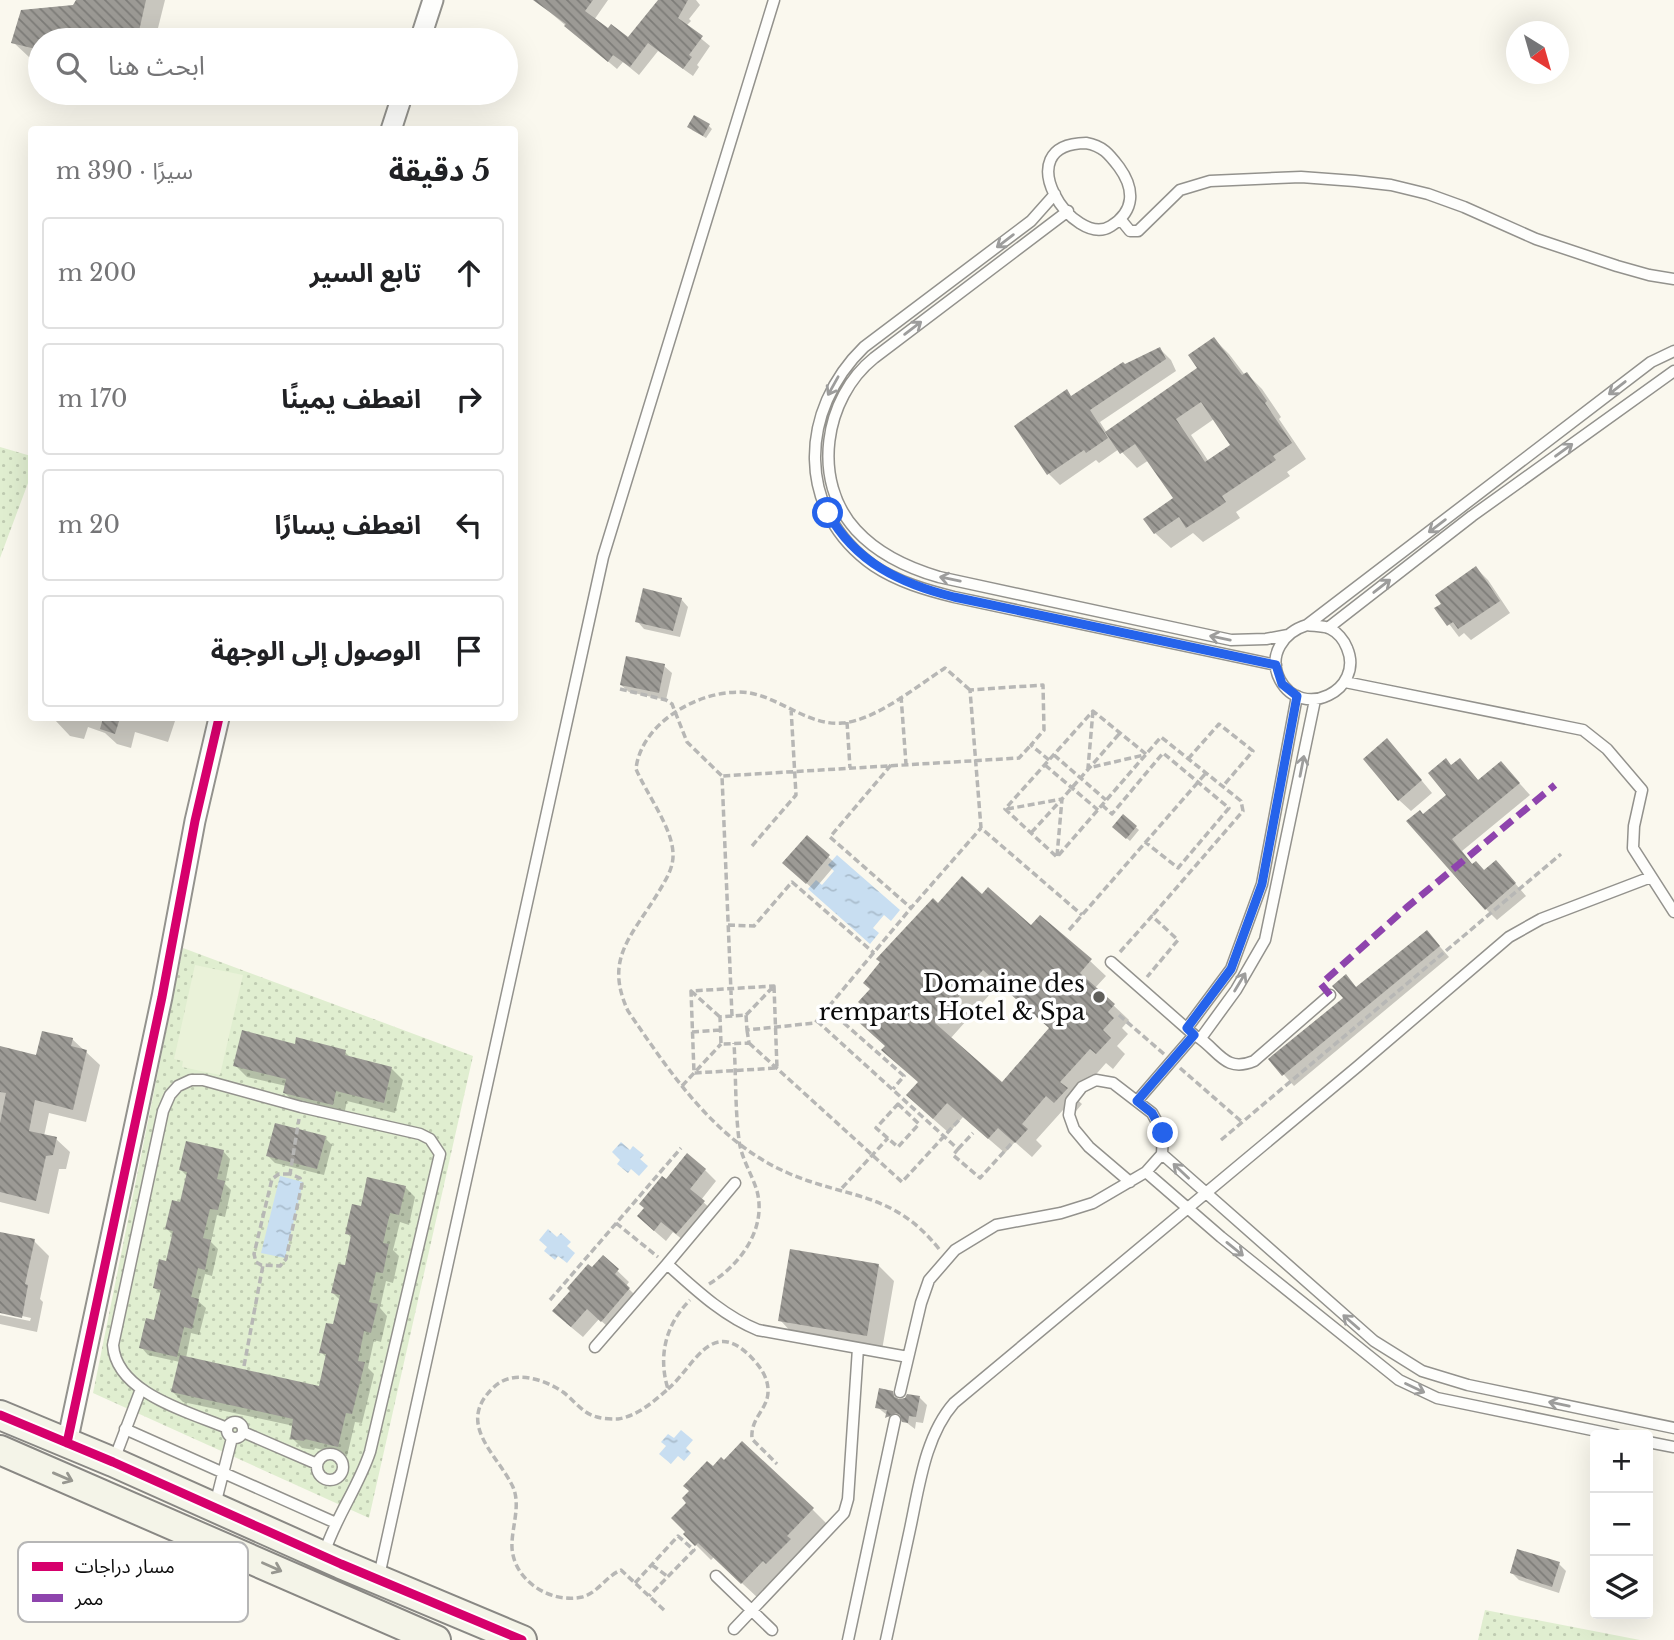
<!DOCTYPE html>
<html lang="ar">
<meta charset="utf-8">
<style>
body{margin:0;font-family:"Libre Baskerville","Noto Sans Arabic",serif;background:#f2f2f2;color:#202124;direction:rtl}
.controls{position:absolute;right:21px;bottom:21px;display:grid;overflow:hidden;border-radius:7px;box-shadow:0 7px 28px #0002}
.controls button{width:63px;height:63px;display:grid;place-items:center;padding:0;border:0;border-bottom:2px solid #e0e0e0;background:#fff;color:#202124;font:35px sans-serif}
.compass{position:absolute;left:1506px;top:21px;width:63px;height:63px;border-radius:50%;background:#fff;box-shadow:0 7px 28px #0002;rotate:143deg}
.stop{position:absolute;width:21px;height:21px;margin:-16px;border:5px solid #2563eb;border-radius:50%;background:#fff}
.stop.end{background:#2563eb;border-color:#fff;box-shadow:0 2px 7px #0008}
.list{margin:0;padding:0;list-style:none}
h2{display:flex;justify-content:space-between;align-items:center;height:91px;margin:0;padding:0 28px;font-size:30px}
h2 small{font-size:23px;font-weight:400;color:#757577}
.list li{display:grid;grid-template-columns:46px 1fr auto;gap:21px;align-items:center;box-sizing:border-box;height:112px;margin:0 14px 14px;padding:0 14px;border:2px solid #e0e0e0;border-radius:7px}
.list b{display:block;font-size:26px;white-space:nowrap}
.list em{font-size:23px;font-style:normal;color:#757577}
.icon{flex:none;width:38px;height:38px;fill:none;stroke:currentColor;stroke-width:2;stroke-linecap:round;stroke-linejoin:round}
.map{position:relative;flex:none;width:1674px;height:1640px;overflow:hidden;direction:ltr}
.search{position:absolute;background:#fff;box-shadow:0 7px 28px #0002;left:28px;top:28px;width:490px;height:77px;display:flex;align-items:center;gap:18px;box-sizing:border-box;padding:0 24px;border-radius:38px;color:#757577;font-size:26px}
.panel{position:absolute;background:#fff;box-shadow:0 7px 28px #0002;left:28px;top:126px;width:490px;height:595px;border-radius:7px;direction:rtl}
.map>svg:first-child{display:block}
</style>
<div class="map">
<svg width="1674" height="1640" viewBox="0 0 1674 1640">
<defs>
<pattern id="grass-dots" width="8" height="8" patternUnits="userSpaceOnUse" patternTransform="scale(1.75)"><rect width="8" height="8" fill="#e0eed0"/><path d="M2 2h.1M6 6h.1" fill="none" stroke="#bfcbb1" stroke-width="1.8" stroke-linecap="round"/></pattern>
<pattern id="water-ripples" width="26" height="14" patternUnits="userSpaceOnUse" patternTransform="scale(1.75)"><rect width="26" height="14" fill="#c8def1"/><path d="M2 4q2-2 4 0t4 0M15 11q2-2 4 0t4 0" fill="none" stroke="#aabdcd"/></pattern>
<pattern id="building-back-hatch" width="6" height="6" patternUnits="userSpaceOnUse" patternTransform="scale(1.75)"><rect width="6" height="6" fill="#9c9a95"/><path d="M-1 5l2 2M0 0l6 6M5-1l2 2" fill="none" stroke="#7d7c78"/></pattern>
</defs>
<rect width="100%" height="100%" fill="#faf8ee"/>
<!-- grass -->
<path fill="url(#grass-dots)" d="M0,447L31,456V475L0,558Z
M183,948L473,1056L369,1518L93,1393Z
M1485,1610L1640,1640H1478Z"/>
<!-- pitch -->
<path fill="#eaf2d9" d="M195,965L243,975L220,1075L182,1067L183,1061L174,1059Z"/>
<!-- water -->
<path fill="url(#water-ripples)" d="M837,855L900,910L891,921L884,915L873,928L879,933L870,944L808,889L816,880L822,885L834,871L828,865Z
M621,1142L630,1150L633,1146L644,1155L640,1159L648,1166L639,1176L631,1169L628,1173L617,1164L620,1160L612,1152Z
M280,1176L303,1182L285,1258L261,1253Z
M548,1229L557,1237L561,1233L571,1242L567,1246L575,1253L567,1263L558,1256L555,1260L544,1251L547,1247L539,1240Z
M681,1430L693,1440L686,1448L691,1453L684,1461L678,1456L671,1464L659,1454L666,1446L661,1442L668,1434L674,1438Z"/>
<!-- shadow -->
<path fill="#0003" fill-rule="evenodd" d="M79,0H165L155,40H40V61L29,57L13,42L74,7Z
M547,0H608L594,20L608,30L629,39L660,0H696L700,5L689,19L691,21L686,26L710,46L697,65L699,67L693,76L658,51L639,75L623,62L617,69L552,14L543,6Z
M709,126L712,129L706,138L692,130Z
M1214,339L1229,354L1245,375L1247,374L1262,389L1281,417L1279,419L1306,459L1287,472L1290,476L1236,512L1240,518L1203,542L1193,533L1171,548L1155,533L1175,499L1149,460L1137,468L1119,449L1099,463L1096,460L1060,485L1049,474L1073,398L1125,366L1160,349L1171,360L1176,371L1100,422L1107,433L1200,368ZM1214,419L1233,445L1209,462L1191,435Z
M1476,568L1488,580L1510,613L1471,640L1464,633L1459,637L1437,608Z
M681,599L688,607L680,637L644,629L637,621Z
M664,666L672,673L666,700L629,692L621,685Z
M56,718H176L168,742L135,732L131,748L117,744L105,733L88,727L84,739L70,736L55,720Z
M1398,752L1432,793L1411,811L1399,800Z
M1460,760L1479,781L1501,763L1530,795L1462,851L1473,865L1484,872L1507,874L1526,896L1497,920L1486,909L1424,816L1449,796L1452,767Z
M1123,816L1139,830L1130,841L1114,827Z
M807,837L836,864L814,890L792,870Z
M982,897L1090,961L1106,976L1095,988L1129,1020L1122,1028L1128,1034L1117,1046L1125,1054L1113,1069L1106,1063L1075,1098L1082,1104L1071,1117L1063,1110L1036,1140L1042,1146L1032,1157L1015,1142L1005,1153L963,1117L949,1133L923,1110L919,1083L886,1046L866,1007L938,905ZM999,984L1051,1029L1002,1084L950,1039Z
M1427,932L1449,957L1294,1086L1270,1059L1345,999L1346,977L1357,988Z
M72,1039L100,1065L86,1122L49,1113L44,1136L56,1139L70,1152L66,1169H59L49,1214L0,1202V1048L38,1057Z
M296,1046L345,1052L352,1059L392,1069L403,1080L395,1113L347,1101L344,1115L296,1104L285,1093L286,1086L247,1077L235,1065Z
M325,1138L332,1145L324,1175L275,1163L268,1156Z
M223,1151L230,1159L225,1184L231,1190L225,1217L217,1215L211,1242L218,1249L212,1276L205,1274L198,1301L206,1308L199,1335L191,1333L186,1358L320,1388L327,1358L321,1352L334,1326L340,1300L333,1293L346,1267L352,1239L347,1233L362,1208L405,1187L415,1197L409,1225L400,1222L393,1250L399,1256L393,1283L386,1281L380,1308L387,1316L381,1342L374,1340L368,1368L374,1374L362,1423L355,1422L347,1456L315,1448L314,1450L302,1448L292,1438L294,1426L183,1402L173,1392L180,1362L148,1355L141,1347L155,1322L162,1295L155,1288L168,1263L174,1236L167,1229L181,1204L187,1176L181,1170Z
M705,1170L716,1181L701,1200L715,1213L688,1244L673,1232L666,1241L651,1228L646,1208L666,1182Z
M0,1233L34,1241L49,1256L40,1299L43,1302L37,1332L0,1324V1315L30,1321L31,1318L0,1311Z
M603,1257L629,1282L626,1286L640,1300L614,1332L599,1319L583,1337L566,1323L592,1270Z
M878,1265L894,1281L882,1350L795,1336L780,1320Z
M892,1392L900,1401L920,1398L927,1405L923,1423L916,1422L915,1429L903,1420L894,1424L887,1415L877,1407Z
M724,1462L812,1509L828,1525L758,1598L714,1557L711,1560L685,1534L689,1503L713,1468Z
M1559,1564L1566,1571L1559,1593L1519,1580L1512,1573Z"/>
<!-- building -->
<path fill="url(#building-back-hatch)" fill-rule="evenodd" d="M76,0H146L137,40H40V50L11,43L21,10L73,5Z
M533,0H593L585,11L608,28L611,24L628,37L658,0H688L678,18L703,36L689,55L692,57L683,69L648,43L630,67L613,55L608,62L564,26L566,24Z
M694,115L710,124L703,136L687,127Z
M1214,337L1242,375L1247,372L1267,401L1265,403L1292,443L1273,456L1276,460L1222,496L1226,502L1208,514L1186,528L1179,517L1154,534L1143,519L1173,498L1135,444L1120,454L1105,432L1197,368L1188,355ZM1201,402L1230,445L1205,462L1176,419Z
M1160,347L1166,359L1090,410L1108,438L1086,453L1084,450L1047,475L1014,426L1067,389L1071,396L1123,362L1125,364Z
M1476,566L1500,601L1458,629L1453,622L1447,626L1434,608L1441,604L1435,595Z
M643,588L682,598L673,631L635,622Z
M626,656L665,664L659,693L620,685Z
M103,718H120L115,734L100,729Z
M1387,738L1422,780L1398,801L1363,759Z
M1446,758L1451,765L1460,758L1478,780L1501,761L1520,783L1452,839L1472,864L1476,861L1484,870L1496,860L1516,883L1485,910L1406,821L1420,810L1423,814L1446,795L1428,773Z
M1123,814L1137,826L1126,839L1112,827Z
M807,835L830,855L806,884L782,863Z
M962,876L982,894L988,887L1031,925L1040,915L1092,959L1080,973L1115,1004L1108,1012L1114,1018L1103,1030L1111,1038L1096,1054L1090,1049L1060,1082L1068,1088L1054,1103L1046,1096L1022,1124L1028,1129L1015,1143L998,1128L988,1139L947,1103L933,1119L906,1095L918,1082L881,1050L885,1046L854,1018L864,1007L858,1002L870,989L863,983L880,962L876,959L933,898L938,903ZM983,970L1049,1028L1002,1082L935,1023Z
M1427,930L1440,946L1282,1076L1268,1059L1343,998L1332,986L1346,974L1356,987Z
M242,1030L295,1044L296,1037L315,1042L346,1050L345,1055L392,1067L384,1103L336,1091L333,1105L283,1093L286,1079L233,1066Z
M42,1031L73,1038L71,1046L87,1050L73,1110L35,1100L29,1131L57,1137L53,1155L46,1156L36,1201L0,1192V1123L6,1093L0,1092V1046L36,1055Z
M275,1123L326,1136L317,1169L266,1156Z
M186,1141L224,1150L217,1179L225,1181L218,1210L210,1209L203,1238L211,1240L205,1270L198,1268L191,1297L199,1299L192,1329L184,1327L177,1357L139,1348L146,1318L154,1320L161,1290L153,1288L159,1259L166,1261L173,1231L165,1229L172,1200L180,1202L187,1172L179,1170Z
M687,1153L706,1169L690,1189L705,1201L676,1234L661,1222L654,1231L637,1216L644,1208L639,1204L662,1176L666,1179Z
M367,1177L406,1186L399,1215L390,1213L383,1243L389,1244L383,1273L376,1272L369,1302L378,1304L371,1333L364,1331L358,1361L365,1362L352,1414L346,1413L338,1447L305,1439L304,1441L290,1439L293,1419L171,1392L180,1355L319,1386L326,1354L319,1353L326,1323L333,1324L340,1295L331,1293L338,1264L345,1265L351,1235L345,1234L352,1204L361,1206Z
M0,1232L35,1239L25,1284L28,1285L22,1318L0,1313Z
M790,1249L879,1264L867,1336L778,1321Z
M603,1255L619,1269L615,1274L630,1288L601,1322L587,1309L571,1327L552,1311L570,1291L567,1288L588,1264L592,1267Z
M879,1388L893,1391L894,1397L899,1399L905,1398L907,1394L920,1396L916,1417L909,1416L908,1423L902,1422L900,1415L896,1413L885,1418L887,1410L875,1408Z
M742,1441L814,1508L787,1536L791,1539L766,1564L763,1561L741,1584L698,1543L695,1546L683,1534L685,1532L671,1518L686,1503L682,1498L689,1491L683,1486L707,1461L713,1466L721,1457L724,1460Z
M1517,1549L1560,1562L1552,1587L1510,1573Z"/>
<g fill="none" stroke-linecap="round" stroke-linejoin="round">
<defs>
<path id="lane" d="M1086,143C1103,146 1109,154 1119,167C1135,189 1135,211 1111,226C1074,250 1005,144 1086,143Z
M1055,194L1031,221L864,347C799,410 795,511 874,566C898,582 926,590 954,597L1276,665
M1068,211L874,358C824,398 811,481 856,530C878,554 908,568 939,577L1231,640L1266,639L1288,635
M1121,220L1130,231H1138L1180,190L1210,181L1301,177L1355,181L1391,185L1428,194L1464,207L1536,239L1617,266L1649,275L1674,279
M1307,625C1314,626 1323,626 1329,628C1337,632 1344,640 1347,648C1365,690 1302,721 1280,680C1267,655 1284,632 1307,625L1651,362L1674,351
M1328,628L1472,516L1674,371
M1345,682L1583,730L1607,749L1642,790L1634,826L1633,848L1674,912
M1111,962L1194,1035L1137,1101
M1187,1028L1231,969L1262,884L1297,696
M1198,1037C1219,1051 1225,1073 1254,1061L1330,995
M1201,1038L1236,990L1265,940L1315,700
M1162,1154L1374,1341L1422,1371L1468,1385L1674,1428
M1146,1172L1221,1237L1399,1380L1437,1398L1616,1435
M735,1183L667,1264C695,1289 723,1316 758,1330L908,1357
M595,1347L667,1264
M900,1392L921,1303L929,1280L955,1250L996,1225L1061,1213L1093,1203L1146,1172L1162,1154L1163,1133L1152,1113L1113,1083L1096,1080L1082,1087L1071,1101L1069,1115L1074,1129L1089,1147L1130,1182
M227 1430a8 8 0 1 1 16 0a8 8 0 1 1-16 0Z
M227,1428C189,1412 116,1393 113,1345L163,1111L170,1095L178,1086L191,1080H203L301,1107L420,1134L430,1139L440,1154L370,1452C358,1488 335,1518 324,1554
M125,1429L336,1523
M243,1432L317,1464
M1648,1442L1674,1447
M317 1467a13 13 0 1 1 26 0a13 13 0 1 1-26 0Z
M114,1460L141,1389
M215,1505L232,1438
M379,1576L603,557L774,0
M716,1576L772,1630
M734,1629L844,1513L848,1499L858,1348
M848,1640L895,1420
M886,1640C894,1603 902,1566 910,1529C919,1487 925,1436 954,1403L1357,1067L1509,937L1541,919L1651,877"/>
<path id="street" d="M420,40L433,0
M391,130L403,93
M67,1443L162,997L195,821L219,718"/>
<path id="secondary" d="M0,1415L113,1462L341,1564L522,1640
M0,1450L436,1640"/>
</defs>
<!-- lane casing -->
<use href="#lane" stroke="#93928d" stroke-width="13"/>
<!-- street casing -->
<use href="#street" stroke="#93928d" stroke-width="23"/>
<!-- secondary casing -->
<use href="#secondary" stroke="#898884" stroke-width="32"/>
<!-- path -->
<path stroke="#b7b7b5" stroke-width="3.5" stroke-dasharray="7 3.5" stroke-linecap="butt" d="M620,689L666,700L672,704L687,742L722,776
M901,696L906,764
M1093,711L1088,768L1144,755
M847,722L850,768
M1146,754L1093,711L1005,809L1057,857L1161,737L1241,801L1243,811L1152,916
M1054,755L1106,800
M1188,759L1219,724L1253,751L1223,786
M1049,760L1031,745L1044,730L1043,685L970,690L981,828L1082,915
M891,765L830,837L911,908L981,828
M1045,765L1098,810
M1102,805L1112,814L1163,753L1229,808L1178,868L1145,842
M1007,809L1062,799L1031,833
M752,846L796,795L791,708
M1057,856L1062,799L1120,733
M728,925L754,926L792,882L874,953
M1069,930L1206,773
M1120,952L1152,916L1178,940L1147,977
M774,986L777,1068L694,1073L691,991Z
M691,991L720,1017
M828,1009L904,1076L893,1089
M746,1015L772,988
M1119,1015L1164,1054
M732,1016L722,776L1019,758L1031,745
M817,1021L958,1149L953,1155L980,1178L1011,1144
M747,1030L749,1043L721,1044L720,1017L746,1015L747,1030L815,1023L911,908
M692,1032L720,1030
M749,1043L902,1182L959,1120
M1180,1068L1242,1122
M682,1086L721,1044
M898,1104L919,1124L898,1147L876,1128Z
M1221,1140L1561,854
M958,1149L973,1133
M290,1174H279L272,1179L254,1254L256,1262L261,1265L280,1266L286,1259L302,1184L300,1178L290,1174L299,1119
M842,1188L888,1138
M616,1223L658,1257
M939,1249C893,1191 848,1199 788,1173C716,1142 671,1074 628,1011C604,959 631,937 658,893C665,881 674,868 673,853C672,827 646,793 636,769C641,721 705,686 750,693C782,699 809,726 842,723C875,721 917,686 945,668L970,690
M709,1284C740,1265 767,1229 757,1191C752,1174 741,1158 739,1140C735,1108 736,1075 734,1043
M550,1300L681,1148
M244,1366L263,1265
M668,1389C694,1367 711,1316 751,1357C759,1365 768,1377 768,1390C769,1409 750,1417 752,1439L777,1464
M652,1565L667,1576
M635,1583L678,1536L694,1550L649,1596
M664,1610L621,1570C606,1576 598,1593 582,1597C551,1604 514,1581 512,1548C511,1528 522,1504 512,1485C496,1453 455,1423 494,1387C513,1369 544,1379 563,1392C574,1400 583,1414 597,1417C603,1419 612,1419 618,1419C638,1416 654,1401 668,1389C658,1357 665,1325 690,1300"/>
<!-- lane -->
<use href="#lane" stroke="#fefefc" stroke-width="10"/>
<!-- street -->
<use href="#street" stroke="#fefefc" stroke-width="19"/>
<!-- secondary -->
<use href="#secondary" stroke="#f4f4e8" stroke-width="28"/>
<!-- quiet -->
<path stroke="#8e44ad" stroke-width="7" stroke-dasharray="14 7" stroke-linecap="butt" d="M1330,995L1321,984L1406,908L1555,785"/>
<defs>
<path id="cycleway" d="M0,1415L113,1462L341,1564L522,1640
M67,1443L162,997L195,821L219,718"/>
</defs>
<!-- cycleway casing -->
<use href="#cycleway" stroke="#fff" stroke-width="13"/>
<!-- cycleway -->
<use href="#cycleway" stroke="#d6006c" stroke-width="9"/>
</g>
<!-- one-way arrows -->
<defs><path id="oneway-shaft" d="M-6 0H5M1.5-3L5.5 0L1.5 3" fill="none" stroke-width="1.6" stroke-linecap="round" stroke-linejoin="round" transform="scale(1.75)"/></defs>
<g stroke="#9d9d9c">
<use href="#oneway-shaft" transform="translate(1005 241) rotate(143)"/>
<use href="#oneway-shaft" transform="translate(913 328) rotate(-37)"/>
<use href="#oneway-shaft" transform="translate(833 386) rotate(119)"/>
<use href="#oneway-shaft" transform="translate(1617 388) rotate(142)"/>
<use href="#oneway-shaft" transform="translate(1564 450) rotate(-36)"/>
<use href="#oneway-shaft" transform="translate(1437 526) rotate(143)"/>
<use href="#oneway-shaft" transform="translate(950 579) rotate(-168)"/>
<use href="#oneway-shaft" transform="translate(1382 586) rotate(-38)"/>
<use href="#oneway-shaft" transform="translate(1220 638) rotate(-168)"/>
<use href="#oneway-shaft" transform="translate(1302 766) rotate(-79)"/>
<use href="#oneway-shaft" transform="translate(1240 982) rotate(-59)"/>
<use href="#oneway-shaft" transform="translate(1181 1171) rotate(-137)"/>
<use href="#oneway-shaft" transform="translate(1235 1249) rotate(39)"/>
<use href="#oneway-shaft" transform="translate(1351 1322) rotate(-139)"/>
<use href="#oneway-shaft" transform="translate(1415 1388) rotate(25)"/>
<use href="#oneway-shaft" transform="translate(1559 1404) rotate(-168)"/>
</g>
<g stroke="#979790">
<use href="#oneway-shaft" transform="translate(63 1477) rotate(23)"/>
<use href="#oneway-shaft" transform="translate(272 1567) rotate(24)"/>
</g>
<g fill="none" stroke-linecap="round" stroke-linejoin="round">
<!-- route -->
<path stroke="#2563eb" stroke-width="9" d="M828,513C855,562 901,584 954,597L1276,665L1282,684L1297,696L1262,884L1231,969L1187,1028L1194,1035L1137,1101L1152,1113L1163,1133"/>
</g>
<!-- markers -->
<circle fill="#5f5e5a" stroke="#fff" stroke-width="2.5" cx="1099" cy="997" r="7"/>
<g text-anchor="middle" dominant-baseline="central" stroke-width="7" stroke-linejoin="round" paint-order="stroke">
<!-- poi labels -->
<g font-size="24" fill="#0b0b0b" stroke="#fff" text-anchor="end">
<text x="1085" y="983">Domaine des<tspan x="1085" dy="28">remparts Hotel &amp; Spa</tspan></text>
</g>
</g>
<!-- legend -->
<rect x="18" y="1542" width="230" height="80" rx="10" fill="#fff" stroke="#b6b6b6" stroke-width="2"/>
<rect x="32" y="1562" width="31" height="9" fill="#d6006c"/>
<rect x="32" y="1594" width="31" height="8" fill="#8e44ad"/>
<g font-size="19" fill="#0b0b0b">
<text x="75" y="1573">مسار دراجات</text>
<text x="75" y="1605">ممر</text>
</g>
</svg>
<div class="controls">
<button>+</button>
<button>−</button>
<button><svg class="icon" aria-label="layers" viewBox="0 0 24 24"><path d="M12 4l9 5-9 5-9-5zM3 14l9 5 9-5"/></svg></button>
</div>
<svg class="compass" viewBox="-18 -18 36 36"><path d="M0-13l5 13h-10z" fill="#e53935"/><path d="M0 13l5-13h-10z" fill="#757577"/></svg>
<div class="stop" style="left:828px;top:513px"></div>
<div class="stop end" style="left:1163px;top:1133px"></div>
<div class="search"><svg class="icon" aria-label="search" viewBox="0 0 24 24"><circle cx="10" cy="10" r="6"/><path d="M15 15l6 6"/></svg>ابحث هنا</div>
<section class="panel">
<h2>5 دقيقة<small>سيرًا · 390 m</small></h2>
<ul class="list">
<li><svg class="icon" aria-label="ahead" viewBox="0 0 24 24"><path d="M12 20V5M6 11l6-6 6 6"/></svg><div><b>تابع السير</b></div><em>200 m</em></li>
<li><svg class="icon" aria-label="right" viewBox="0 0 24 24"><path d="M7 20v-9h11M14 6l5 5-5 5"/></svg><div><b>انعطف يمينًا</b></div><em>170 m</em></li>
<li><svg class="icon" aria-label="left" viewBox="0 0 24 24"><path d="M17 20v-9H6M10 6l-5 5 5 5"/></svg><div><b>انعطف يسارًا</b></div><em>20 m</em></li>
<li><svg class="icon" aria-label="arrive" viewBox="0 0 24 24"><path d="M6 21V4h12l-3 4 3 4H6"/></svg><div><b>الوصول إلى الوجهة</b></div></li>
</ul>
</section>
</div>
